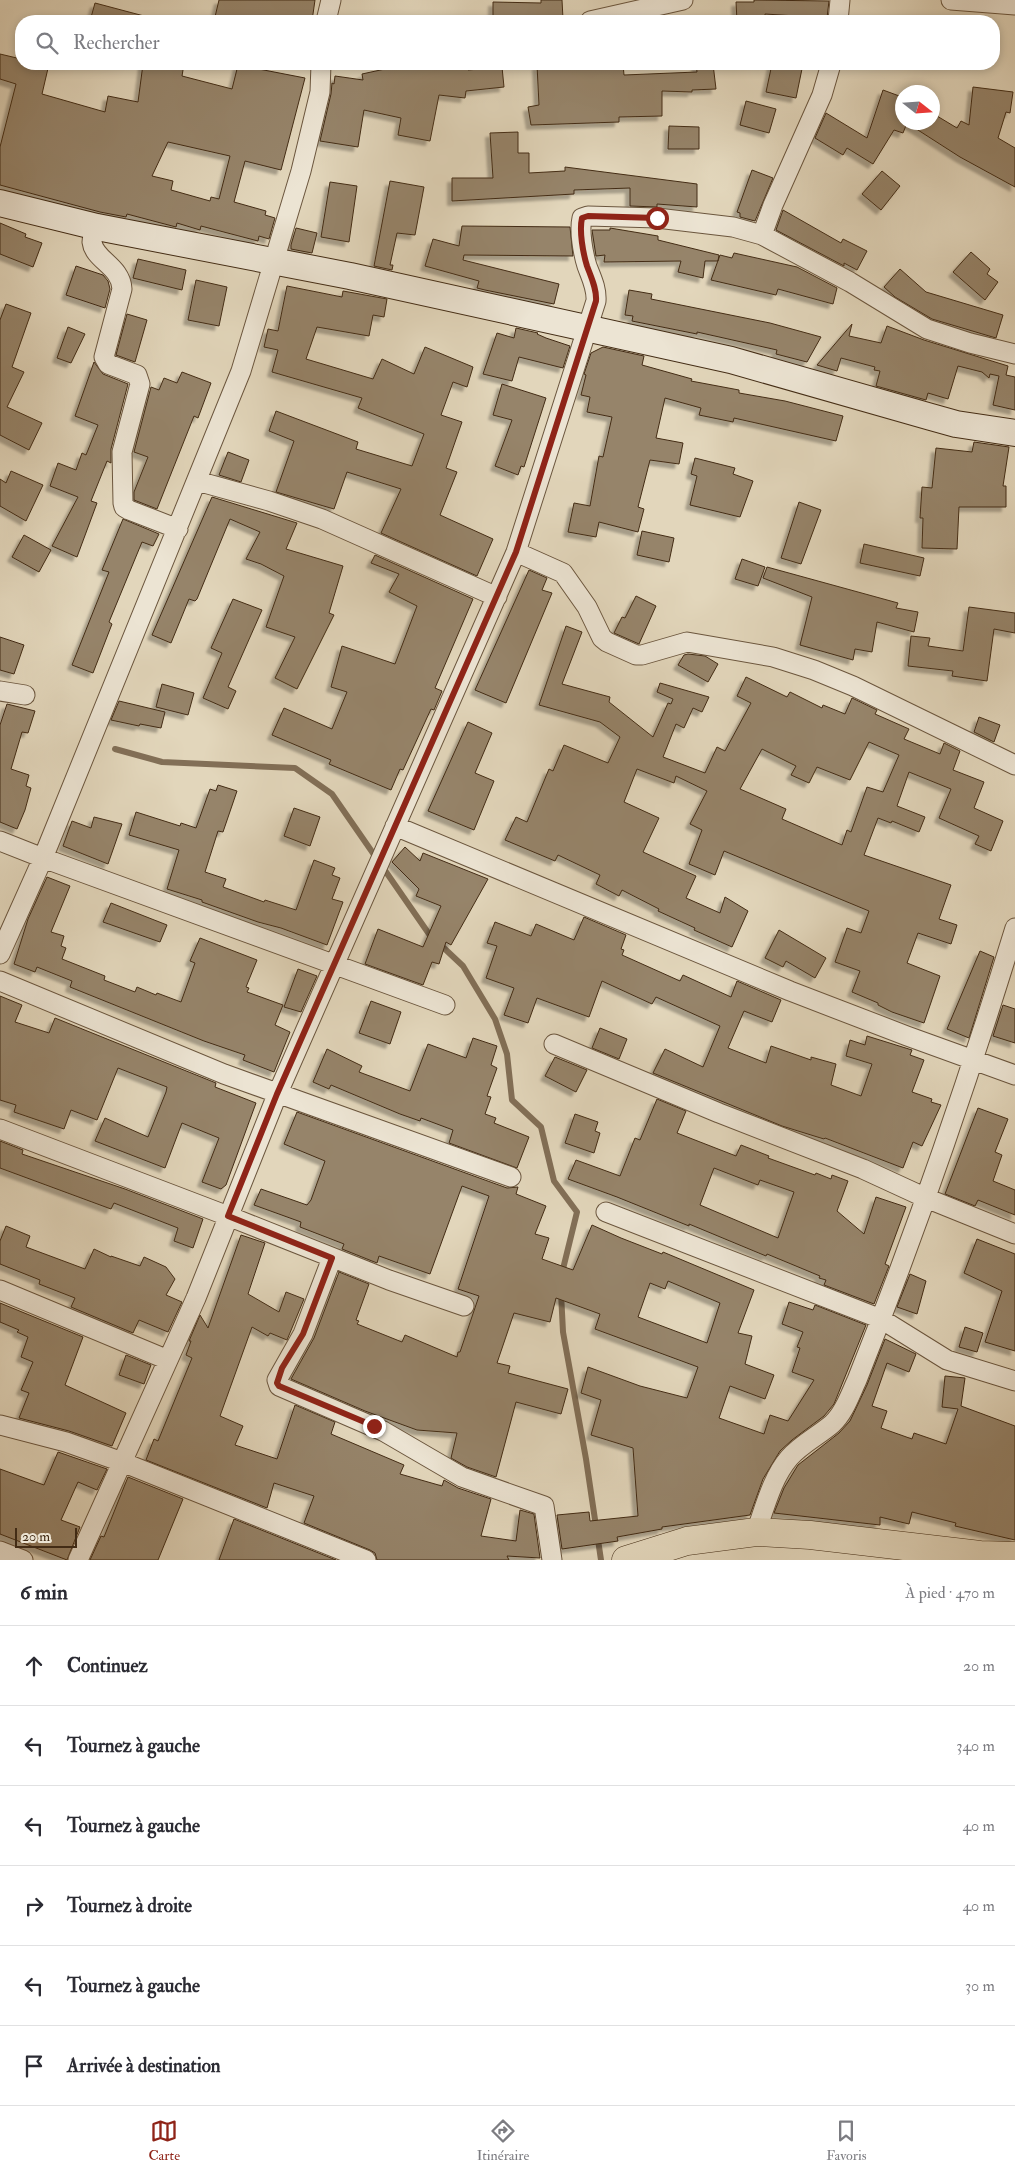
<!DOCTYPE html>
<html lang="fr">
<meta charset="utf-8">
<style>
body{margin:0;font-family:"IM FELL Double Pica",serif;background:#f7f7f7;color:#2b2b33}
.compass{position:absolute;left:895px;top:85px;width:45px;height:45px;border-radius:50%;background:#fff;box-shadow:0 2px 8px #0003;rotate:107deg}
.scale{position:absolute;left:15px;bottom:12px;width:62px;box-sizing:border-box;padding-left:5px;border:2px solid #432c15;border-top:0;font-size:14px;line-height:18px;white-space:nowrap;color:#432c15;-webkit-text-stroke:4px #ece4d3;paint-order:stroke}
.stop{position:absolute;width:15px;height:15px;margin:-11px;border:4px solid #8f2418;border-radius:50%;background:#fff}
.stop.end{background:#8f2418;border-color:#fff;box-shadow:0 1px 5px #0008}
.list{margin:0;padding:0;list-style:none}
h2{display:flex;justify-content:space-between;align-items:center;height:65px;margin:0;padding:0 20px;font-size:21px}
h2 small{font-size:16px;font-weight:400;color:#7c7c81}
.list li{display:grid;grid-template-columns:32px 1fr auto;gap:15px;align-items:center;box-sizing:border-box;height:80px;padding:0 20px;border-top:1px solid #e1e1e2}
.list b{display:block;font-size:19px;white-space:nowrap}
.list em{font-size:16px;font-style:normal;color:#7c7c81}
.icon{flex:none;width:28px;height:28px;fill:none;stroke:currentColor;stroke-width:2;stroke-linecap:round;stroke-linejoin:round}
.map{position:relative;flex:none;width:1015px;height:1560px;overflow:hidden}
.search{position:absolute;background:#fff;box-shadow:0 2px 8px #0003;left:15px;right:15px;top:15px;height:55px;display:flex;align-items:center;gap:12px;box-sizing:border-box;padding:0 18px;border-radius:20px;color:#7c7c81;font-size:19px}
.sheet{height:545px;background:#fff}
nav{display:flex;justify-content:space-around;align-items:center;box-sizing:border-box;height:70px;border-top:1px solid #e1e1e2;background:#fff;font-size:14px;color:#7c7c81}
nav a{display:grid;justify-items:center;gap:2px}
nav .on{color:#8f2418}
.map>svg:first-child{display:block}
</style>
<div class="map">
<svg width="1015" height="1560" viewBox="0 0 1015 1560">
<defs>
<filter id="shadow"><feDropShadow dx="-4.5" dy="4.5" stdDeviation="1" flood-color="#0004"/></filter>
</defs>
<rect width="100%" height="100%" fill="#e2d6bb"/>
<filter id="stains"><feTurbulence type="fractalNoise" baseFrequency=".004" numOctaves="4"/><feColorMatrix values="0 0 0 0 .2 0 0 0 0 .09 0 0 0 0 .02 0 0 0 .5 -.17"/></filter>
<radialGradient id="worn" r=".72"><stop offset=".6" stop-color="#630" stop-opacity="0"/><stop offset="1" stop-color="#630" stop-opacity=".3"/></radialGradient>
<g fill="none" stroke-linecap="round" stroke-linejoin="round">
<!-- stream -->
<path stroke="#826f57" stroke-width="6" d="M115,749L162,762L295,768L332,794L429,934L463,966L495,1019L507,1054L512,1100L541,1127L554,1181L577,1212L562,1273
M561,1293L563,1332L586,1459L601,1560"/>
</g>
<!-- building -->
<path fill="#96846b" stroke="#432c15" fill-rule="evenodd" filter="url(#shadow)" d="M219,0H315L312,21H214Z
M541,0H562L563,19L493,21V2L541,3Z
M754,0L829,1L827,18L765,14V21H737L736,2H754Z
M95,3L144,16L143,21H90Z
M0,54L21,59V64H49L42,94L105,112L108,96L138,102L143,64H184L182,76L232,89L238,65L305,78L281,170L245,161L234,202L266,211L265,215L275,218L269,239L259,236L258,241L201,226L200,230L177,223L176,227L127,214L126,217L100,212L0,185V147L16,84L0,79ZM168,142L230,156L219,199L211,197L210,201L171,190L173,181L152,176Z
M396,64H417L436,67V64H469L468,70L502,67L504,87L466,91L465,98L439,95L430,141L398,135L401,118L364,110L358,147L320,141L331,94L332,83L334,84L335,76L363,80L362,74L385,69V67Z
M623,64L624,75L697,72L696,64H713L716,89L692,90V92L662,91V116L619,117V122L531,125L528,107L539,105L537,65Z
M772,64H803L796,98L766,92Z
M973,87L1013,92L1010,113L1006,112L998,138L1015,148V187L960,157L907,123L903,133L894,130L873,164L847,148L843,155L815,138L826,113L867,138L883,90L902,97V122H932V113L957,128L961,121L969,125Z
M746,101L776,109L769,133L740,125Z
M669,126L699,127V149H668Z
M518,132V153H529V173L565,171V167L697,184V207L657,204V207L630,206V188L574,190V194L452,201V178H493L490,133Z
M752,170L773,178L755,221L740,217V213L737,212Z
M882,171L900,186L881,210L862,194Z
M390,181L424,187L415,235L397,233L390,265H393L392,270L374,266Z
M330,182L357,186L349,242L321,237Z
M783,210L841,243L843,239L867,251L857,270L844,263V266L776,230Z
M0,223L26,234L25,237L42,243L33,267L0,254Z
M462,226L570,227L573,256L464,255L463,260L559,284L554,304L485,290L477,288L479,281L425,266L433,239L459,246Z
M296,228L317,233L312,253L291,249V245Z
M610,228L658,236V240L719,255L718,261H705L703,278L678,272L681,261L604,262L605,255L596,256L592,230H610Z
M971,252L990,269L987,274L998,282L985,300L953,272Z
M734,253L797,267L837,288L833,304L778,289L776,295L711,280L720,255L732,258Z
M138,259L186,270L182,290L133,278Z
M76,266L103,275L108,281L110,289L105,308L66,295Z
M900,269L926,292L1003,315L996,338L932,319L895,297L884,287Z
M196,280L227,287L219,326L188,320Z
M287,286L342,297L343,291L387,299L384,317L373,315L369,336L317,327L306,359L373,379L382,359L414,374L425,347L473,367L467,387L453,382L441,415L462,422L446,468L457,472L440,515L493,539L477,576L381,533L401,489L347,472L334,509L276,492L294,441L269,431L276,411L358,442L356,449L412,466L424,434L358,408L362,398L272,372L278,350L264,347L268,329L278,331Z
M629,290L652,294L651,299L770,323L821,337L807,362L776,354L777,350L697,332V334L632,321L633,316L625,315Z
M6,304L31,313L12,367L24,372L7,407L42,423L29,450L0,435V320Z
M127,314L147,320L135,362L116,355Z
M852,324L849,336L881,343L887,326L924,340L1008,366L1006,375L1015,377V410L993,405L999,376L990,374L989,378L982,372L958,366L948,399L928,393L926,400L876,386L880,371L874,370L875,367L841,358L837,371L817,365Z
M68,327L85,334L71,363L57,358Z
M516,328L538,333L537,334L546,338L570,346L563,368L519,357L512,381L483,374L497,333L514,338Z
M603,347L644,356L642,365L692,379L691,381L739,390V393L785,401L843,416L836,441L734,418L733,422L699,415L701,408L665,398L656,438L683,443L679,464L650,460L638,507L644,509L638,532L599,522L596,537L568,532L574,503L590,506L599,456L603,457L612,417L587,412L590,397L581,395L586,375L584,374L591,353Z
M94,362L103,374L128,384L111,449V463L107,461L91,501L97,503L77,557L52,546L78,497L50,486L58,463L76,470L82,453L86,455L98,425L75,416Z
M182,372L211,383L198,418L194,416L157,509L134,500V492L148,457L134,452L151,387L159,390L164,378L177,383Z
M502,384L546,398L524,467L521,466L518,475L495,466L512,420L493,415Z
M974,442L1009,447L1003,486H1006V507H959L957,549L922,548L923,518H920L922,487L932,488L936,448L972,452Z
M228,452L249,460L241,482L219,475Z
M695,458L735,468L733,474L753,481L740,517L690,505L697,476L691,474Z
M11,471L43,485L26,521L0,506V479L6,483Z
M212,497L297,523L286,549L343,566L329,613L334,615L297,689L275,678L295,637L266,627L284,576L261,564L246,559L260,532L230,519L197,599L195,601L189,599L171,643L152,635Z
M799,502L821,510L801,564L781,558Z
M123,519L159,534L153,546L142,542L109,622L112,624L93,673L72,665L109,572L102,570Z
M642,531L674,538L669,562L637,555Z
M24,535L51,550L39,572L12,557Z
M864,544L924,558L920,576L860,563Z
M375,555L473,599L435,688L442,691L434,710L431,709L403,770L400,769L391,790L329,764L331,760L272,735L284,708L332,729L347,692L331,687L342,646L395,664L417,606L389,592L399,574L371,563Z
M742,559L765,567L758,586L735,579Z
M767,567L898,603L896,608L918,612L914,632L877,622L872,652L855,649L853,660L800,645L812,597L763,578Z
M529,570L547,578L542,590L552,593L506,703L475,690Z
M636,596L656,606L639,644L614,633L622,617L625,618Z
M233,599L262,610L228,687L236,691L228,709L203,698L222,653L211,648Z
M969,607L1015,613V633L994,629L987,681L952,676L953,671L908,666L911,636L930,638L928,646L963,651Z
M566,626L582,632L562,684L610,697L609,702L653,737L668,703L671,704L673,699L657,692L660,683L709,697L702,712L693,708L684,728L676,724L663,757L705,773L717,747L725,751L751,703L737,696L746,677L787,697L790,692L822,708L823,705L845,714L852,698L877,710L875,714L909,729L904,739L940,754L944,743L960,751L953,770L984,782L974,808L1003,821L991,851L975,844L979,836L939,818L951,789L909,772L897,806L925,817L919,832L892,821L891,823L878,818L864,855L951,885L939,919L957,925L951,944L918,933L907,963L940,976L924,1023L892,1012L878,1005V1003L852,992L860,971L835,962L847,928L861,933L869,911L724,851L715,875L689,864L702,830L690,824L707,791L676,776L674,783L637,769L624,802L659,818L643,852L696,876L686,898L720,913L725,897L748,911L732,947L694,930L695,928L658,911L659,909L622,890L619,896L596,884L600,875L558,855L555,861L505,840L516,817L527,822L549,769L553,771L564,745L608,763L620,737L600,722L539,705ZM869,742L899,755L883,792L867,787L851,832L847,830L842,845L782,819L786,809L740,789L762,749L796,766L791,775L809,783L817,767L850,780Z
M0,637L24,645L14,674L0,670Z
M688,654L705,656L718,664L708,682L678,665L684,655Z
M162,684L194,693L188,715L156,707Z
M119,701L165,712L161,728L140,724L139,726L111,720Z
M7,704L35,711L28,733L22,732L11,769L29,775L26,786L31,788L25,810L17,829L0,822V725Z
M979,717L1000,725L994,742L974,732Z
M468,722L492,733L475,773L494,781L474,830L428,811Z
M218,785L237,791L223,832L218,831L205,872L226,879L223,887L264,902L265,900L296,910L314,860L335,868L332,875L340,878L332,899L343,902L327,945L281,928L258,922L202,902V900L167,889L179,850L129,835L136,812L180,826L181,823L196,828L210,789L216,791Z
M294,808L320,817L310,846L284,836Z
M94,817L122,824L108,864L63,846L72,821L91,828Z
M405,847L420,861L423,853L488,879L451,945L446,942L439,964L432,962L423,985L365,964L378,929L423,947L441,906L416,896L419,889L392,862Z
M47,877L70,886L51,932L64,936L61,946L66,948L62,959L105,976L104,980L135,992L137,987L156,995L157,993L181,1002L195,963L190,961L200,938L257,960L246,987L249,988L247,992L283,1005L275,1025L290,1032L274,1072L243,1060L245,1055L204,1041L70,987L72,981L37,967L35,972L14,964L28,919Z
M111,903L167,925L160,942L103,922Z
M584,917L626,935L621,949L624,950L622,955L680,981L683,975L731,997L737,981L781,1000L772,1022L744,1011L728,1048L766,1063L771,1046L811,1060V1057L836,1064L831,1085L861,1096L872,1064L846,1056L850,1040L865,1045L867,1036L912,1050L910,1055L924,1060L912,1092L932,1099L931,1102L941,1105L922,1146L913,1142L903,1168L825,1138L824,1139L782,1126L653,1073L665,1049L703,1067L720,1026L656,997L652,1004L602,981L589,1017L537,998L528,1023L504,1015L514,988L486,978L497,946L487,943L495,922L531,936L536,924L574,940Z
M779,930L826,958L815,978L786,961L783,967L765,958Z
M980,951L994,957L969,1038L947,1029Z
M298,969L317,976L301,1012L284,1007Z
M0,996L22,1005L15,1022L49,1033L55,1018L216,1083L215,1087L256,1103L226,1185L221,1189L202,1182L219,1138L182,1123L165,1168L95,1141L105,1118L148,1137L166,1092L167,1087L118,1068L97,1120L71,1110L64,1129L14,1112L16,1105L0,1100Z
M371,1001L401,1012L390,1044L359,1033Z
M1003,1005L1015,1009V1043L993,1036Z
M600,1028L627,1039L619,1059L592,1048Z
M473,1038L497,1046L491,1065L497,1068L487,1096L491,1097L485,1114L496,1118L494,1123L529,1137L517,1168L449,1143L453,1130L421,1118L420,1121L400,1114L331,1085L329,1089L313,1082L327,1049L362,1066L359,1072L410,1091L428,1044L466,1058Z
M555,1057L587,1070L576,1092L545,1076Z
M657,1099L686,1111L677,1133L736,1156L741,1145L769,1156L768,1158L815,1175L816,1173L831,1179L832,1175L848,1181L837,1211L864,1234L876,1197L906,1207L885,1264L889,1266L874,1304L824,1285L826,1280L819,1278L820,1276L767,1254L766,1256L689,1224V1226L617,1197L568,1179L576,1160L620,1176L635,1138L640,1140ZM714,1168L758,1185L760,1180L794,1192L778,1238L700,1205Z
M978,1108L1008,1119L995,1152L1002,1155L993,1181L1015,1190V1215L978,1200L975,1206L945,1194Z
M297,1112L507,1188L518,1187L516,1194L546,1206L535,1234L549,1238L542,1259L573,1270L592,1225L621,1238L662,1254L663,1252L754,1290L738,1333L752,1336L745,1364L774,1375L765,1399L730,1386L719,1418L764,1434L770,1415L788,1421L814,1380L792,1372L800,1348L797,1347L803,1332L782,1324L789,1302L813,1310L815,1305L866,1325L834,1404L824,1416L792,1440L780,1451L763,1479L750,1515L662,1527V1529L617,1537L618,1541L562,1549L557,1515L589,1512L590,1521L638,1516L633,1448L591,1435L601,1400L581,1393L588,1367L640,1386L687,1398L698,1367L595,1329L600,1314L556,1298L550,1322L514,1313L497,1363L510,1366L508,1373L568,1389L561,1414L516,1402L496,1477L467,1467L451,1458L457,1433L417,1430L365,1411L291,1379L314,1338L339,1272L369,1284L356,1320L359,1321L357,1324L402,1342L405,1335L457,1357L458,1352H460L479,1296L458,1289L489,1196L462,1186L430,1274L379,1256L377,1263L342,1249L344,1244L300,1227L301,1222L254,1205L261,1189L307,1205L311,1200L325,1161L284,1144ZM668,1281L720,1303L707,1343L638,1317L650,1283L665,1289Z
M575,1114L598,1122L595,1131L600,1133L594,1153L565,1143Z
M0,1141L23,1150L22,1154L125,1189L203,1219L193,1248L174,1241L178,1228L114,1203L111,1209L0,1168Z
M6,1226L30,1236L26,1247L85,1269L94,1249L111,1257V1256L140,1266L144,1257L166,1267L175,1279L166,1295L182,1302L168,1332L139,1320L133,1333L71,1307L75,1298L39,1284L40,1280L0,1264V1241Z
M241,1235L265,1243L248,1294L279,1312L286,1292L304,1299L287,1340L270,1333L268,1336L252,1327L220,1416L243,1426L235,1445L277,1459L295,1405L335,1422L331,1434L404,1465L400,1474L442,1486L444,1480L458,1488L491,1499L481,1536L516,1541L520,1510L534,1514L540,1558L507,1556L509,1560H377L375,1553L370,1550L304,1523L314,1496L274,1483L267,1508L146,1460L154,1439L158,1441L192,1358L186,1355L191,1341H189L200,1315L208,1328Z
M977,1239L1015,1254V1351L985,1342L1002,1291L964,1273Z
M910,1274L926,1281L917,1314L897,1307Z
M0,1303L83,1337L65,1385L126,1413L112,1446L69,1431L19,1418L29,1393L21,1390L33,1362L21,1357L28,1337L17,1332L19,1330L0,1322Z
M965,1327L983,1333L977,1352L959,1347Z
M885,1339L916,1354L909,1372L887,1363L872,1406L887,1411L881,1428L912,1439L914,1433L946,1444L958,1409L942,1407L945,1376L965,1378L961,1406L1015,1426V1540L955,1526L956,1523L912,1512L909,1524L880,1517V1525L774,1513L784,1488L798,1465L839,1433L850,1421L867,1385Z
M126,1355L151,1365L144,1384L119,1375Z
M58,1452L107,1469L97,1490L78,1482L61,1520L80,1527L67,1560L0,1534V1469L44,1485Z
M128,1477L183,1499L158,1560H90L101,1536L104,1537Z
M234,1519L336,1560H219Z"/>
<g fill="none" stroke-linecap="round" stroke-linejoin="round">
<defs>
<path id="street" d="M951,0L1015,5
M326,21L331,0
M590,21L683,0
M838,21L840,0
M321,64L320,92L301,171L241,371L43,858L445,1005
M97,227C95,231 92,237 92,242C94,260 121,266 122,289L104,357L108,364L137,375L140,384L122,452L123,503L124,507L129,510L178,529
M762,235L773,205L822,95L831,64
M197,481L269,501L322,519L497,597
M516,552L563,573L587,607L602,638L607,642L636,655H642L687,642L773,657L814,670L853,686L1015,765
M0,691L25,695
M395,826L790,991L907,1036L1015,1075
M0,841L43,858L0,954
M0,981L224,1074L511,1177
M554,1044L719,1113L863,1169L926,1198L1015,1234
M0,1129L228,1216L389,1280L464,1306
M606,1212L881,1319L947,1360L1015,1381
M332,1258L303,1334L277,1380L279,1386L383,1431L462,1477L544,1506L552,1560
M0,1290L168,1360
M0,1425L66,1442L122,1462L366,1560
M756,1532C765,1507 772,1478 789,1458C801,1444 818,1436 832,1424C844,1413 850,1395 857,1380C916,1232 968,1081 1015,928
M0,1551L23,1560
M78,1560L196,1298L277,1095L516,552L596,301C597,288 591,277 587,266C583,253 579,231 582,218L588,216L657,218L733,227L762,235L850,282L927,329L970,343L1015,354"/>
<path id="secondary" d="M0,203L97,227L350,276L731,360L931,417L956,424L1015,433"/>
<path id="highway" d="M626,1560L687,1541L756,1532L810,1535L980,1555L1015,1556"/>
</defs>
<!-- street casing -->
<use href="#street" stroke="#6b563e" stroke-width="21"/>
<!-- secondary casing -->
<use href="#secondary" stroke="#432c15" stroke-width="28"/>
<!-- highway casing -->
<use href="#highway" stroke="#432c15" stroke-width="29"/>
<!-- street -->
<use href="#street" stroke="#ece4d3" stroke-width="19"/>
<!-- secondary -->
<use href="#secondary" stroke="#ece4d3" stroke-width="26"/>
<!-- highway -->
<use href="#highway" stroke="#e2d6bb" stroke-width="28"/>
</g>
<g fill="none" stroke-linecap="round" stroke-linejoin="round">
<!-- route -->
<path stroke="#8f2418" stroke-width="6" d="M374,1426L279,1386L277,1383L282,1368L303,1334L332,1258L228,1216L277,1094L516,552L596,301C597,289 591,277 587,266C583,253 579,231 582,218L588,216L657,218"/>
</g>
<rect width="100%" height="100%" filter="url(#stains)"/>
<rect width="100%" height="100%" fill="url(#worn)"/>
</svg>
<svg class="compass" viewBox="-18 -18 36 36"><path d="M0-13l5 13h-10z" fill="#e53935"/><path d="M0 13l5-13h-10z" fill="#7c7c81"/></svg>
<div class="scale">20 m</div>
<div class="stop" style="left:657px;top:218px"></div>
<div class="stop end" style="left:374px;top:1426px"></div>
<div class="search"><svg class="icon" aria-label="search" viewBox="0 0 24 24"><circle cx="10" cy="10" r="6"/><path d="M15 15l6 6"/></svg>Rechercher</div>
</div>
<section class="sheet">
<h2>6 min<small>À pied · 470 m</small></h2>
<ul class="list">
<li><svg class="icon" aria-label="ahead" viewBox="0 0 24 24"><path d="M12 20V5M6 11l6-6 6 6"/></svg><div><b>Continuez</b></div><em>20 m</em></li>
<li><svg class="icon" aria-label="left" viewBox="0 0 24 24"><path d="M17 20v-9H6M10 6l-5 5 5 5"/></svg><div><b>Tournez à gauche</b></div><em>340 m</em></li>
<li><svg class="icon" aria-label="left" viewBox="0 0 24 24"><path d="M17 20v-9H6M10 6l-5 5 5 5"/></svg><div><b>Tournez à gauche</b></div><em>40 m</em></li>
<li><svg class="icon" aria-label="right" viewBox="0 0 24 24"><path d="M7 20v-9h11M14 6l5 5-5 5"/></svg><div><b>Tournez à droite</b></div><em>40 m</em></li>
<li><svg class="icon" aria-label="left" viewBox="0 0 24 24"><path d="M17 20v-9H6M10 6l-5 5 5 5"/></svg><div><b>Tournez à gauche</b></div><em>30 m</em></li>
<li><svg class="icon" aria-label="arrive" viewBox="0 0 24 24"><path d="M6 21V4h12l-3 4 3 4H6"/></svg><div><b>Arrivée à destination</b></div></li>
</ul>
</section>
<nav>
<a class="on"><svg class="icon" aria-label="map" viewBox="0 0 24 24"><path d="M3 6l6-2 6 2 6-2v14l-6 2-6-2-6 2zM9 4v14M15 6v14"/></svg>Carte</a>
<a><svg class="icon" aria-label="directions" viewBox="0 0 24 24"><path d="M12 3l9 9-9 9-9-9zM9 14v-3h6M13 9l2 2-2 2"/></svg>Itinéraire</a>
<a><svg class="icon" aria-label="saved" viewBox="0 0 24 24"><path d="M7 4h10v16l-5-4-5 4z"/></svg>Favoris</a>
</nav>
